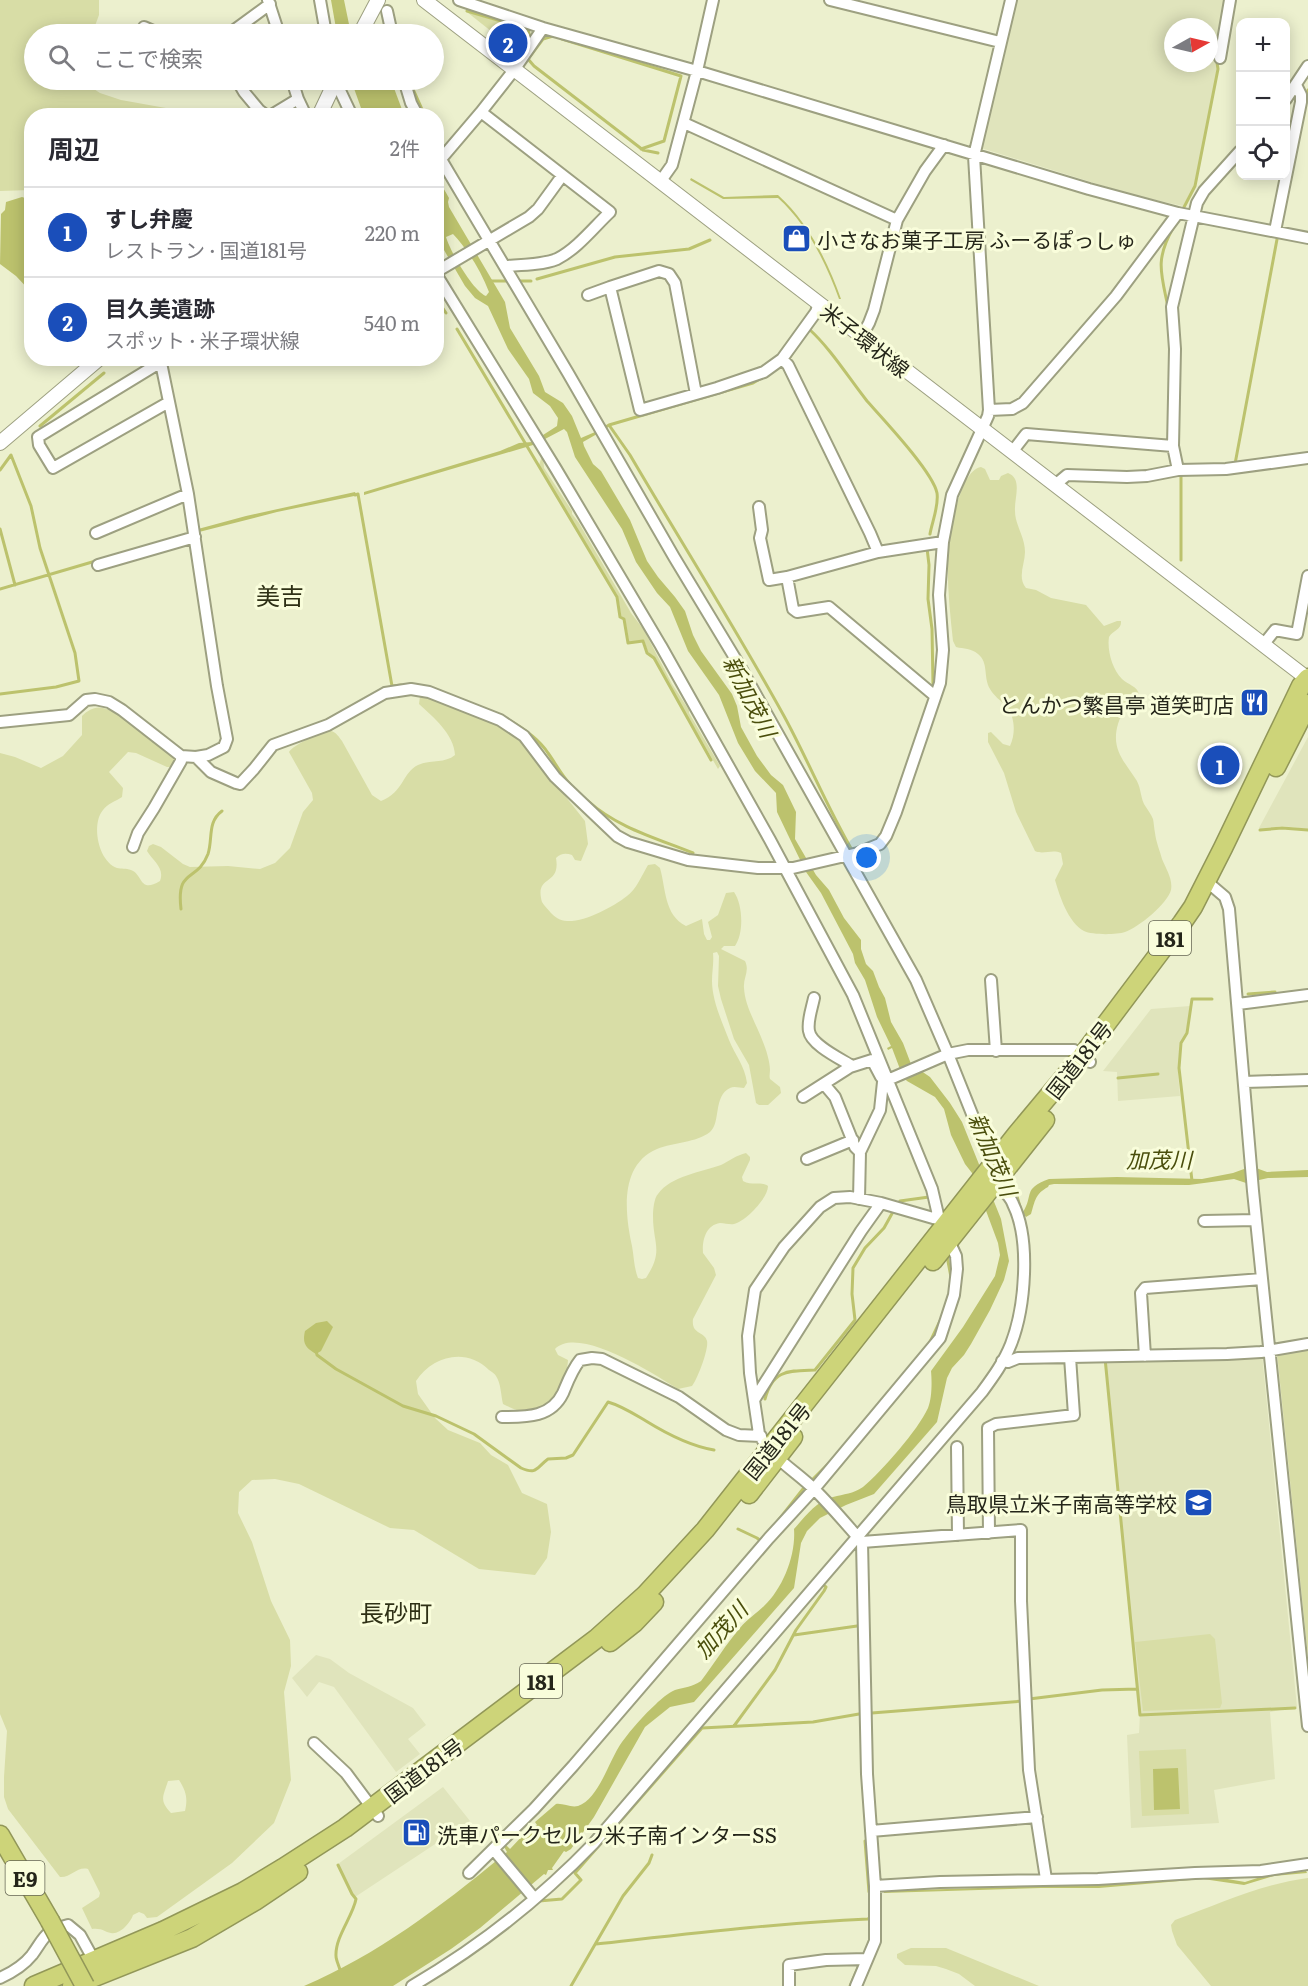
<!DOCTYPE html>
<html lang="ja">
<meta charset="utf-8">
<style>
body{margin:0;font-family:Literata,"Noto Sans JP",serif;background:#f2f2f3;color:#2b2b33}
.controls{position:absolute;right:18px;top:18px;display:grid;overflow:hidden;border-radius:12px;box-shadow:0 3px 15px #0003}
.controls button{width:54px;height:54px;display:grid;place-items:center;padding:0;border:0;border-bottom:2px solid #e1e1e2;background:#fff;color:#2b2b33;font:30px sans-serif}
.compass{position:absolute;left:1164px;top:18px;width:54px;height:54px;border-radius:50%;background:#fff;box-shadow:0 3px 15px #0003;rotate:82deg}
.you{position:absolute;left:867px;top:858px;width:21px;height:21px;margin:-15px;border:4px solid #fff;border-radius:50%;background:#1a73e8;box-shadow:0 0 0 9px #1a73e833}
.badge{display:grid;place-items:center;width:39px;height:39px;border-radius:50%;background:#1a4eba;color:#fff;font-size:20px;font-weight:700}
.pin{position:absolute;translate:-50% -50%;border:3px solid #fff;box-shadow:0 2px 6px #0006}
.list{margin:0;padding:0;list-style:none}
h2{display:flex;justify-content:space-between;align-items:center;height:78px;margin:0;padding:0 24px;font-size:26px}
h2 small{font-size:20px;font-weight:400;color:#7c7c81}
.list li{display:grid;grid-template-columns:39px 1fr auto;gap:18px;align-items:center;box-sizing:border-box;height:90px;padding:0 24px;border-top:2px solid #e1e1e2}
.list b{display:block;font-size:22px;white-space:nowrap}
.list p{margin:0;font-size:20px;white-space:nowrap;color:#7c7c81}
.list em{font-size:20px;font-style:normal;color:#7c7c81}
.icon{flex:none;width:33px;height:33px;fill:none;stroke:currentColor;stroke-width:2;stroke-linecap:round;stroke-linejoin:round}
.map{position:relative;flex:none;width:1308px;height:1986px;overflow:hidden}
.search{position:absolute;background:#fff;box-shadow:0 3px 15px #0003;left:24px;top:24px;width:420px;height:66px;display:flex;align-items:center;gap:15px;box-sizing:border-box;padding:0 21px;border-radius:33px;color:#7c7c81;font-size:22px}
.panel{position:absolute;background:#fff;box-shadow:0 3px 15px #0003;left:24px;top:108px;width:420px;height:258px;border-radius:24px}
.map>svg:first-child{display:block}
</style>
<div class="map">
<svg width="1308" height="1986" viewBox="0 0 1308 1986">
<rect width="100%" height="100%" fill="#ecf0ce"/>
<!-- built -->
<path fill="#e0e4bc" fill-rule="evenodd" d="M1017,0H1225L1214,59L1218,69L1194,186L1183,206L1133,195L981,148ZM1173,27H1209V63H1173Z
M1308,737V829L1281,826L1261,830L1259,828Z
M1190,1006L1186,1033L1180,1044L1178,1073L1180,1096L1118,1101L1117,1072L1103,1071L1151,1009Z
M1262,1354L1297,1707L1270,1712L1275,1779L1214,1790L1219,1823L1131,1828L1127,1735L1139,1733L1140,1714L1106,1362Z
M316,1655L330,1659L349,1673L413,1708L426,1725L408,1739L420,1754L396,1772L334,1687L319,1682L307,1697L292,1678Z
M443,1787L470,1821L355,1897L338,1864Z"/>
<!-- green -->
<path fill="#d8dda6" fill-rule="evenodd" d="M0,0H99V15L92,34H34V80H80L100,93L121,100L177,110L187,115L32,116L31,190L0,191Z
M467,12L527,30L530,37L519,51L511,47Z
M543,453L544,468L572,511V514L579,523L631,613L644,630L672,684L689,710V713L720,766L718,769L654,658L648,653L644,640L629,642L625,619L621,616L618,596L541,470L539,465Z
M981,467L985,469L990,480H999L1001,476L1008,473C1023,479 1014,498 1015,511C1015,525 1025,537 1025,552C1025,564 1017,577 1026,588L1036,590L1051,598L1086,605L1104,626L1117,621H1121C1122,630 1113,630 1109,637C1107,650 1112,669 1122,679C1128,685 1138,686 1139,695C1133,705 1121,712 1118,724C1111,748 1123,760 1135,778C1141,786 1140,795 1144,804C1147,809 1151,814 1153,819C1154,824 1154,828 1155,833C1156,842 1160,851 1162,859C1166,869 1173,879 1171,890C1168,903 1138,928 1125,932C1116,935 1092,935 1084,931C1068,922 1060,897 1055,880L1063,864L1061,853C1052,849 1043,855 1035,851L1016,812L1004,773L988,742V733L991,732L1003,744L1010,746C1016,733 1015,716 1006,706C1000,700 994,696 990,689C983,677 989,663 978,654C971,648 964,649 956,647L953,641C950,613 947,585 948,558C949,538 959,470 981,467Z
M425,695L508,730L519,738L585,821L588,844L581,861L575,860L572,855C566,853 561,853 556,858C561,887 534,874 542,902C544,906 548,909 551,913C555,917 560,921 567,921C585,922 613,907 627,896C636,890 642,875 648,865L655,864L660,868C666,889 664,915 686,926L702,919L704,934L707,940H710L712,937L708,922L718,915L726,893L734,892C743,905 744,933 735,946H724L721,949L745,961C750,971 743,978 744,988C745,1007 757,1025 763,1042C766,1049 770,1062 770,1070C770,1073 769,1076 770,1079L780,1087L781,1093L768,1105H759L756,1103L749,1065L734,1039L721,999L718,986L719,956L717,952L713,953C714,963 712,971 712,981C712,1000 722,1022 729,1040C735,1055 745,1066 747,1083L744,1088C740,1088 734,1086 730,1088C713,1096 721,1123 710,1132C696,1143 674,1142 657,1149C619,1165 625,1214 632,1246C634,1257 634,1268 638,1278L642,1279L646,1278C664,1250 653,1245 653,1216C653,1210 654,1198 658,1194C671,1176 701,1172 721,1165C729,1161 737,1155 746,1153L750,1157V1160L742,1177L743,1181C751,1186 761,1181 768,1186C768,1198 746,1221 734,1224C730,1225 725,1223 720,1223C706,1225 702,1240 703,1253L714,1268L716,1275L693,1319C691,1335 705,1331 707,1341C709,1349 697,1380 692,1386L678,1389C655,1375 579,1325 555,1349L558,1355L568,1360C567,1378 556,1406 536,1411C525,1414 513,1409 503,1404C501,1396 501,1383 496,1376C495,1374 492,1372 489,1370C466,1347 432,1356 416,1381L418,1394L435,1418L448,1430L480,1443L491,1455L508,1465L522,1493L547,1504L551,1532L547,1558L535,1575L479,1569L414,1530L390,1528L299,1484L275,1479L252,1480L239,1492L238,1513L252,1542L271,1601L290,1640L291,1666L284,1692L291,1780L274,1823L232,1863L157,1917L147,1918L144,1914L139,1912L133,1915C131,1922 120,1935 111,1933C104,1932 103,1928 92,1929L82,1908L99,1897L100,1893L88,1869C77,1866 71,1878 60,1877L8,1809L4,1797V1777L7,1731L0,1714V753L15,757L41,768L63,756L82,735V716C88,710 95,706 103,708C125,713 153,743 173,756L175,763L171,767H167L136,753L128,752L109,772L123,788L122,797C116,801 107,804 103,810C91,824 98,861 117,868C121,869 126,868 131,870C143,874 139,894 160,881C165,868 153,861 147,851L149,846L153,844L161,847L183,864L190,867L228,866L260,869L275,863L290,848L303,812L313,800L312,793L289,752C293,745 323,730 331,731C336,732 339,737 342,741L372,795L381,801C404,792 402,773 418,765C431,759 444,764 455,755C454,734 433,717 419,704L420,696ZM179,1780C186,1791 188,1798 185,1811L171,1813C159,1800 163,1797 168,1781Z
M1308,1350V1657L1277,1353Z
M1210,1634L1215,1639L1222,1703L1220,1708L1143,1711L1135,1642Z
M1186,1749L1189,1814L1142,1816L1139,1751Z
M1308,1878V1986H1211L1177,1945L1172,1931L1171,1925L1175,1920C1219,1904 1261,1884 1308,1878Z
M911,1948H946L1039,1986H975L959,1974L946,1969L936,1966L905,1965L897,1958V1954Z"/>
<!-- water -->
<path fill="#bcc26d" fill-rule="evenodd" d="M331,0H344L351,34H337Z
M351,80H355L358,87L363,90L377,87L380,80H391L404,115H371L366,108H361Z
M437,177L449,198L448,202L449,207L505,302L510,328L539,376L545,392L563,403L572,416L581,438L595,432L597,434L583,442L584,446L593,464L601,471L630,520L647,561L658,577L675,597L685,611L693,635L701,651L732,694L737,706L741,727L757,756L771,775L783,785L796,812L795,839L816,875L829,890L844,918L861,940V949L866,964L873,971L879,987L885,998L891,1022L903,1043L911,1064L930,1077L950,1103L962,1122L1001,1219L1009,1261L1004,1280L990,1310L971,1344L964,1355L952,1368L947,1378L937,1422L874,1494L846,1505L820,1518L807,1531L801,1543L794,1588L694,1702L670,1707L645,1727L594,1817L571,1849L566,1852L564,1851L552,1868L553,1870H548L546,1875L544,1874L480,1928L451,1949L393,1986H304C377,1955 440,1907 501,1857L507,1852L503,1845L505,1844L510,1849L526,1832L528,1834L537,1825L535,1822L556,1804C563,1803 571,1808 578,1806C599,1799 609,1760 622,1742C632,1728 644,1715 656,1704C661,1699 668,1693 675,1690C685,1687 692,1687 701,1681C714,1664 726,1644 740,1628C747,1619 756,1614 764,1606C783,1588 796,1555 794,1529C805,1517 816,1501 833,1497C844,1494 853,1494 863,1487C882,1471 918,1430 928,1408C932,1398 932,1382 931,1371L963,1327L995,1276L1000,1255L998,1243L972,1173L965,1164L951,1135L944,1109L935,1097L907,1081L903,1077L892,1048L888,1050L887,1048L891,1046L877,1017L865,980L855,963L853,954L821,893L806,872L788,835L777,812L776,793L755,771L738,743L719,695L688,651L670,607L657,593L636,562L622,529L575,457L567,432L564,429L545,439L543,438V435L557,426L558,418L550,406L533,393L529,379L508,349L488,306L475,298L465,286L437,238ZM453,234C468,250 481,271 489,292L486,296C473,291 450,251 446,237Z
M691,178L724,197L778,195C808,222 828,262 841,299H839C826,263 807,224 778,198L723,199L690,180Z
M22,197L31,200V292L16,276L0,264L1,214L5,210L6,202Z
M532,442L534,444L533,445L364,495V492L500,451L519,443Z
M355,492L356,494L359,493V495L277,512L199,532L198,529L246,516Z
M1256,1168L1267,1172L1308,1170V1177L1268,1178L1246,1183L1234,1179L1189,1185L1054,1184L1049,1185L1048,1187C1035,1194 1035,1201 1031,1214L1026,1217L1023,1213L1024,1224L1022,1225L1020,1205L1014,1187H1016L1023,1212C1034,1195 1022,1189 1049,1179L1117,1177L1202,1179L1233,1173L1244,1169Z
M327,1321L333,1327L321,1351L316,1354C306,1348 302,1344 305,1331L316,1323Z
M1178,1768L1180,1809L1154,1810L1153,1769Z
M1306,1871L1307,1873L1274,1876L1244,1885L1203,1879L1099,1888H1041L884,1893L883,1891L1099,1884L1117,1881L1210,1876L1245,1882L1273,1873Z"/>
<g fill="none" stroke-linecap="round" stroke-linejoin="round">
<!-- stream -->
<path stroke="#bcc26d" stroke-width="3" d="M467,11L528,29L530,38L520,52
M553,36L543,39L528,59L534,66L643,150L658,153
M562,39L681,76L664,141L641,149
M409,80L425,116
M1305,102L1308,90
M436,138L442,149
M1182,211L1195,186L1218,69L1216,56
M537,279L615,257L689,249L710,240
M491,281H511
M518,281H531
M436,298L446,313
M1168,307C1161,273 1155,260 1173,228
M457,329L617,597L620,617L624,619L628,643L643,641L647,653L654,658L711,760
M807,330L809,329C831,349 848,377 867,401C883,419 933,472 937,493C939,506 932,522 930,534
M122,359V358
M788,360L799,343
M169,363L199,358
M609,425L630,455C681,542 735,627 784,716C808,760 827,807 852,850H854
M40,426L104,373
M604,428L609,425L753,383L783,365
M1235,464L1278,234
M0,470L11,455L31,506L40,548L75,653L79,681L56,687L0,694
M355,495L358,494L392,686L401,685
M0,529L15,585
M927,548L929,565L928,599L932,629L933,684L932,690
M1181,560V474
M0,589L99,560
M507,719C523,728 538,738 548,753C556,764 561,775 570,784
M588,801C618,828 656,838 693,853
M1260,830L1282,828L1308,830
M181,909C176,867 197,883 208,854C213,839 207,822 222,811
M1248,994L1275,992
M1118,1078L1158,1074
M1192,1181L1179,1068L1181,1043L1187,1033L1192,999H1212
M898,1205L900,1201L929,1197
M947,1256L951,1277
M930,1342L940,1321
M316,1351L317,1355L336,1369L403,1406L436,1416L474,1434L521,1468C537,1475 536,1468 548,1459L566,1458L573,1455L608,1402C622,1406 634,1414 646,1421C667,1434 690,1446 714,1450
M1105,1358L1140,1715L1295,1708
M765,1399C773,1369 789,1371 815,1370L855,1320L852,1294L853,1268L865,1248L884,1228L894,1210
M777,1522L803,1489L832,1460
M738,1529L757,1538L762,1542
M794,1635L857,1626
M1029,1699L1102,1690L1137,1689
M734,1726L775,1670L796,1630L824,1591L826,1587L822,1584
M497,1829L504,1835
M865,1841L869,1892
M338,1865L352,1894L356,1899C353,1916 335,1937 336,1956C336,1960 339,1966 340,1970
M539,1901L562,1899L581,1880L575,1873L702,1728L813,1722L859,1714L1023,1701
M596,1944C687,1934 777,1923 868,1919L870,1917
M571,1986L623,1896L649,1863L652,1855
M850,1986L860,1963"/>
<defs>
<path id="street" d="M268,0L279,34
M320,0L326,34
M459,0L543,28L697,71L1089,189L1178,213L1308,238
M830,0L1000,42
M387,11L392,34
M144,27L160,34
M229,34L270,4
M1220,58L1230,0
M237,80L244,92L259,110L267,116
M292,80L298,99L306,116
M335,80L352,116
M404,80L411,103L418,116
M1286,99L1308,66
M481,112L514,70L543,28
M270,116L298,99
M684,123L897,220
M441,159L481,112L610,212C594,227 577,249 557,259C542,265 522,265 506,266
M660,182L672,165L697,71L713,0
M1275,231L1301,102V95L1296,85
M436,272L529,217L538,209L562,176
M436,274L556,469L661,646L770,840L853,995L932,1189L939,1219L956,1256L957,1269L954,1295L940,1338L814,1489L769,1538L573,1766L534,1809L469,1873
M588,295L610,287
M819,303L816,312L782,359L788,365L870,533L878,552
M862,336L869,323L874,310L897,220L925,171L944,145
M161,362L38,437L39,445L53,468L169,402
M696,394L675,283L669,274L659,271L610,287L640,410L717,388L764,372L782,359
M989,410L1012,409L1023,403L1116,296L1178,213
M1012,452L1026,434L1173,446
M1178,470L1173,446L1175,349L1172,307L1197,203L1204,191L1240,151
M1055,485L1067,475L1127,477L1147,476L1178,470L1226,469L1308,458
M759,507L762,530L760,538L769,580L787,577L793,609L797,612L829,607L935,696
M96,533L188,494
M98,565L195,537
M787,577L878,552L943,542
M1263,645L1275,630L1297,634L1308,576
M0,722L69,715L86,700L95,699L109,702L122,710L181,756L196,757L208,755L224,747L227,739L217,686L188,494L160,358
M196,757L211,772L236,783L240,784L254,769L273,745L328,725L385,693L411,689L429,692L500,720L524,736L555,777L617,836L628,842L688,860L758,868H793L858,853L880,844L886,836L896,812L940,683L943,650L939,595L943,542L952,495L988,416L989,410L974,156L1011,0
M133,847L138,833L154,808L181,761V756
M1205,880L1225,897L1229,909L1253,1191L1308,1726
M991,980L996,1051
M814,998C812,1008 807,1021 809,1031C811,1045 841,1059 852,1066
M1238,1004L1308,995
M1244,1082L1308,1080
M824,1084L835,1097L855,1147L860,1152
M803,1097L850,1067L872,1060L881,1077
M807,1159L853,1140
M859,1199L860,1152L880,1110L883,1082L948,1054L968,1050H1074L1090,1062
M1204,1221L1256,1220
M1145,1356L1141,1293L1145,1288L1262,1279
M1002,1361L1008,1362L1018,1358L1227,1354L1261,1352L1308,1344
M754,1400L861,1231L881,1203
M502,1417C526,1417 551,1418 563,1393C568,1381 572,1370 580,1360L592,1358L602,1359L679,1397L726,1430L739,1435L761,1436
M957,1447L958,1535
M989,1533L988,1428L996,1424L1074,1415L1070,1357
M862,1542L1021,1530V1601L1029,1770L1046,1879
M314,1743L346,1773L378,1816
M871,1831L1037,1817
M494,1850L534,1898
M875,1886L940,1882L1098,1879L1195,1873L1261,1871L1308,1864
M0,1978C11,1973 24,1965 32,1955C45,1937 44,1931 68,1925L80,1935L96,1964
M412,1986C479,1947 541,1898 594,1843L982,1392C993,1377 1004,1362 1011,1344C1025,1308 1031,1240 1013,1204C1011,1198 1006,1193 1002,1189L948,1054L916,980L738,663L674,557L568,373L436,151
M789,1986V1965L826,1960L867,1959
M856,1986L875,1941V1886L867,1774L862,1542C847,1525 832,1507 815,1490C796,1471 772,1459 759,1434L750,1373L748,1336L755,1290L784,1247L820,1207L834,1198L850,1197L881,1203L933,1218L939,1219"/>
<path id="secondary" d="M424,0L1308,679
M360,34L378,0
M319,116L336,80
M0,443L100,358"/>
<path id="highway" d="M1276,767L1308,704
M933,1261L1045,1120
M749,1494L793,1437
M610,1642L634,1623L654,1602
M0,1835L50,1921
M34,1986L163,1931L243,1892L283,1868L345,1828L596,1639L645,1595L705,1530L1016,1135L1082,1056L1182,923L1193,907L1223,848L1301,686L1308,678
M72,1986L192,1938L255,1901L298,1872"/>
</defs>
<!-- street casing -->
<use href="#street" stroke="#9da081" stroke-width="14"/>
<!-- secondary casing -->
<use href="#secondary" stroke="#9da081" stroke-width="16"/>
<!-- highway casing -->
<use href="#highway" stroke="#929758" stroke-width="21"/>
<!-- street -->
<use href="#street" stroke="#fff" stroke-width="10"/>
<!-- secondary -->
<use href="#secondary" stroke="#fff" stroke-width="14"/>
<!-- highway -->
<use href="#highway" stroke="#cdd479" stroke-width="18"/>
<defs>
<path id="highway-bridge" d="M50,1921L85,1986"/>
</defs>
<!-- highway-bridge casing -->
<use href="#highway-bridge" stroke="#929758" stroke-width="21" stroke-linecap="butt"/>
<!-- highway-bridge -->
<use href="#highway-bridge" stroke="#cdd479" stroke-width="18"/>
</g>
<!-- icons -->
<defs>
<symbol id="shop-square" viewBox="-11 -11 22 22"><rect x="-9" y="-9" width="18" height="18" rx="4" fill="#1a4eba" stroke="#f9fddb"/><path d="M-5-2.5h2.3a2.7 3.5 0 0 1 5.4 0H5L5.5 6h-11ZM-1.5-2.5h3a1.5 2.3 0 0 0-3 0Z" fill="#fff"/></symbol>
<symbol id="restaurant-square" viewBox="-11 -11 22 22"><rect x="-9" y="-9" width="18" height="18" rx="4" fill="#1a4eba" stroke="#f9fddb"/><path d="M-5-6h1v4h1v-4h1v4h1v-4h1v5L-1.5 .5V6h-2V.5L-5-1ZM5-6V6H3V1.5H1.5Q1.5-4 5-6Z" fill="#fff"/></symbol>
<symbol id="school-square" viewBox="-11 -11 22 22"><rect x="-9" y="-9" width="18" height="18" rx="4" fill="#1a4eba" stroke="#f9fddb"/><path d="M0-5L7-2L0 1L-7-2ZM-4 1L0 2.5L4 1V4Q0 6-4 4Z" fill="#fff"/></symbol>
<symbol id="fuel-square" viewBox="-11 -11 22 22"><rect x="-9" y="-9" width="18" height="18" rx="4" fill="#1a4eba" stroke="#f9fddb"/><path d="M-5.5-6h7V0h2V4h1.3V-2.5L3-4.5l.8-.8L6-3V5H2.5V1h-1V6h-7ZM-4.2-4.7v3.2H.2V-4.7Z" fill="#fff"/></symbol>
</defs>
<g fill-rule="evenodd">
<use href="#shop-square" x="780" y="222" width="33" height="33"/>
<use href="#restaurant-square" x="1238" y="686" width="33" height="33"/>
<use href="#school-square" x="1182" y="1486" width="33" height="33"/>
<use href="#fuel-square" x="400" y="1816" width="33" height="33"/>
</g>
<g text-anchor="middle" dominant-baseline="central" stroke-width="6" stroke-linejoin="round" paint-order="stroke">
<!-- shield labels -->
<g fill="#f9fddb" stroke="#656654" stroke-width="1.5">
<rect x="1149" y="921" width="42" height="34" rx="4.5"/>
<rect x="520" y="1664" width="42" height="34" rx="4.5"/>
<rect x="5.5" y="1861" width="39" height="34" rx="4.5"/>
</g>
<g font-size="20" font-weight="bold" fill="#25261a">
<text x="1170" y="938">181</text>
<text x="541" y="1681">181</text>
<text x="25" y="1878">E9</text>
</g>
<!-- poi labels -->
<g font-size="21" fill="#25261a" stroke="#f9fddb" text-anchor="start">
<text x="817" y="238">小さなお菓子工房 ふーるぽっしゅ</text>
<text x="1234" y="703" text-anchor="end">とんかつ繁昌亭 道笑町店</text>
<text x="1177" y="1502" text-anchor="end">鳥取県立米子南高等学校</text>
<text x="437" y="1833">洗車パークセルフ米子南インターSS</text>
</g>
<!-- street labels -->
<g font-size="21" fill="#25261a" stroke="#f9fddb">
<text transform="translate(866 339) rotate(38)">米子環状線</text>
<text transform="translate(1078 1059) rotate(-52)">国道181号</text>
<text transform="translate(776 1440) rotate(-51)">国道181号</text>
<text transform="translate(423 1769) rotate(-37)">国道181号</text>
</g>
<!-- water labels -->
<g font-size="22" font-style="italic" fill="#4a4e0c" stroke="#f9fddb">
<text transform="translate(751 696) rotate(63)">新加茂川</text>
<text transform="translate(994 1154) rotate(67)">新加茂川</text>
<text x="1159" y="1158">加茂川</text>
<text transform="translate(720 1629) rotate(-48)">加茂川</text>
</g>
<!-- quarter labels -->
<g font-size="24" fill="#2f3116" stroke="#f9fddb">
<text x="280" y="594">美吉</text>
<text x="396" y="1611">長砂町</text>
</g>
</g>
</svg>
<div class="controls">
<button>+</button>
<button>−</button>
<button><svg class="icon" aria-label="locate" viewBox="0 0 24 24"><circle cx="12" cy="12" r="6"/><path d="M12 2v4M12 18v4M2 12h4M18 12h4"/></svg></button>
</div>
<svg class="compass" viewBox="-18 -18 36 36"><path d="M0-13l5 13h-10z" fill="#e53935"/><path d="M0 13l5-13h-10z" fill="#7c7c81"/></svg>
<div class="you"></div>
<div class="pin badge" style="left:1220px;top:765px">1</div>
<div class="pin badge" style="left:508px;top:43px">2</div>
<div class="search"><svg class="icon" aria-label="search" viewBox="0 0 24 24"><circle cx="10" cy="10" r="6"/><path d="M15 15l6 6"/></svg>ここで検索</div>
<section class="panel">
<h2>周辺<small>2件</small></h2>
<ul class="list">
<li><span class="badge">1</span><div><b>すし弁慶</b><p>レストラン · 国道181号</p></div><em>220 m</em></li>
<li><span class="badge">2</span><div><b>目久美遺跡</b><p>スポット · 米子環状線</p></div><em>540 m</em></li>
</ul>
</section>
</div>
